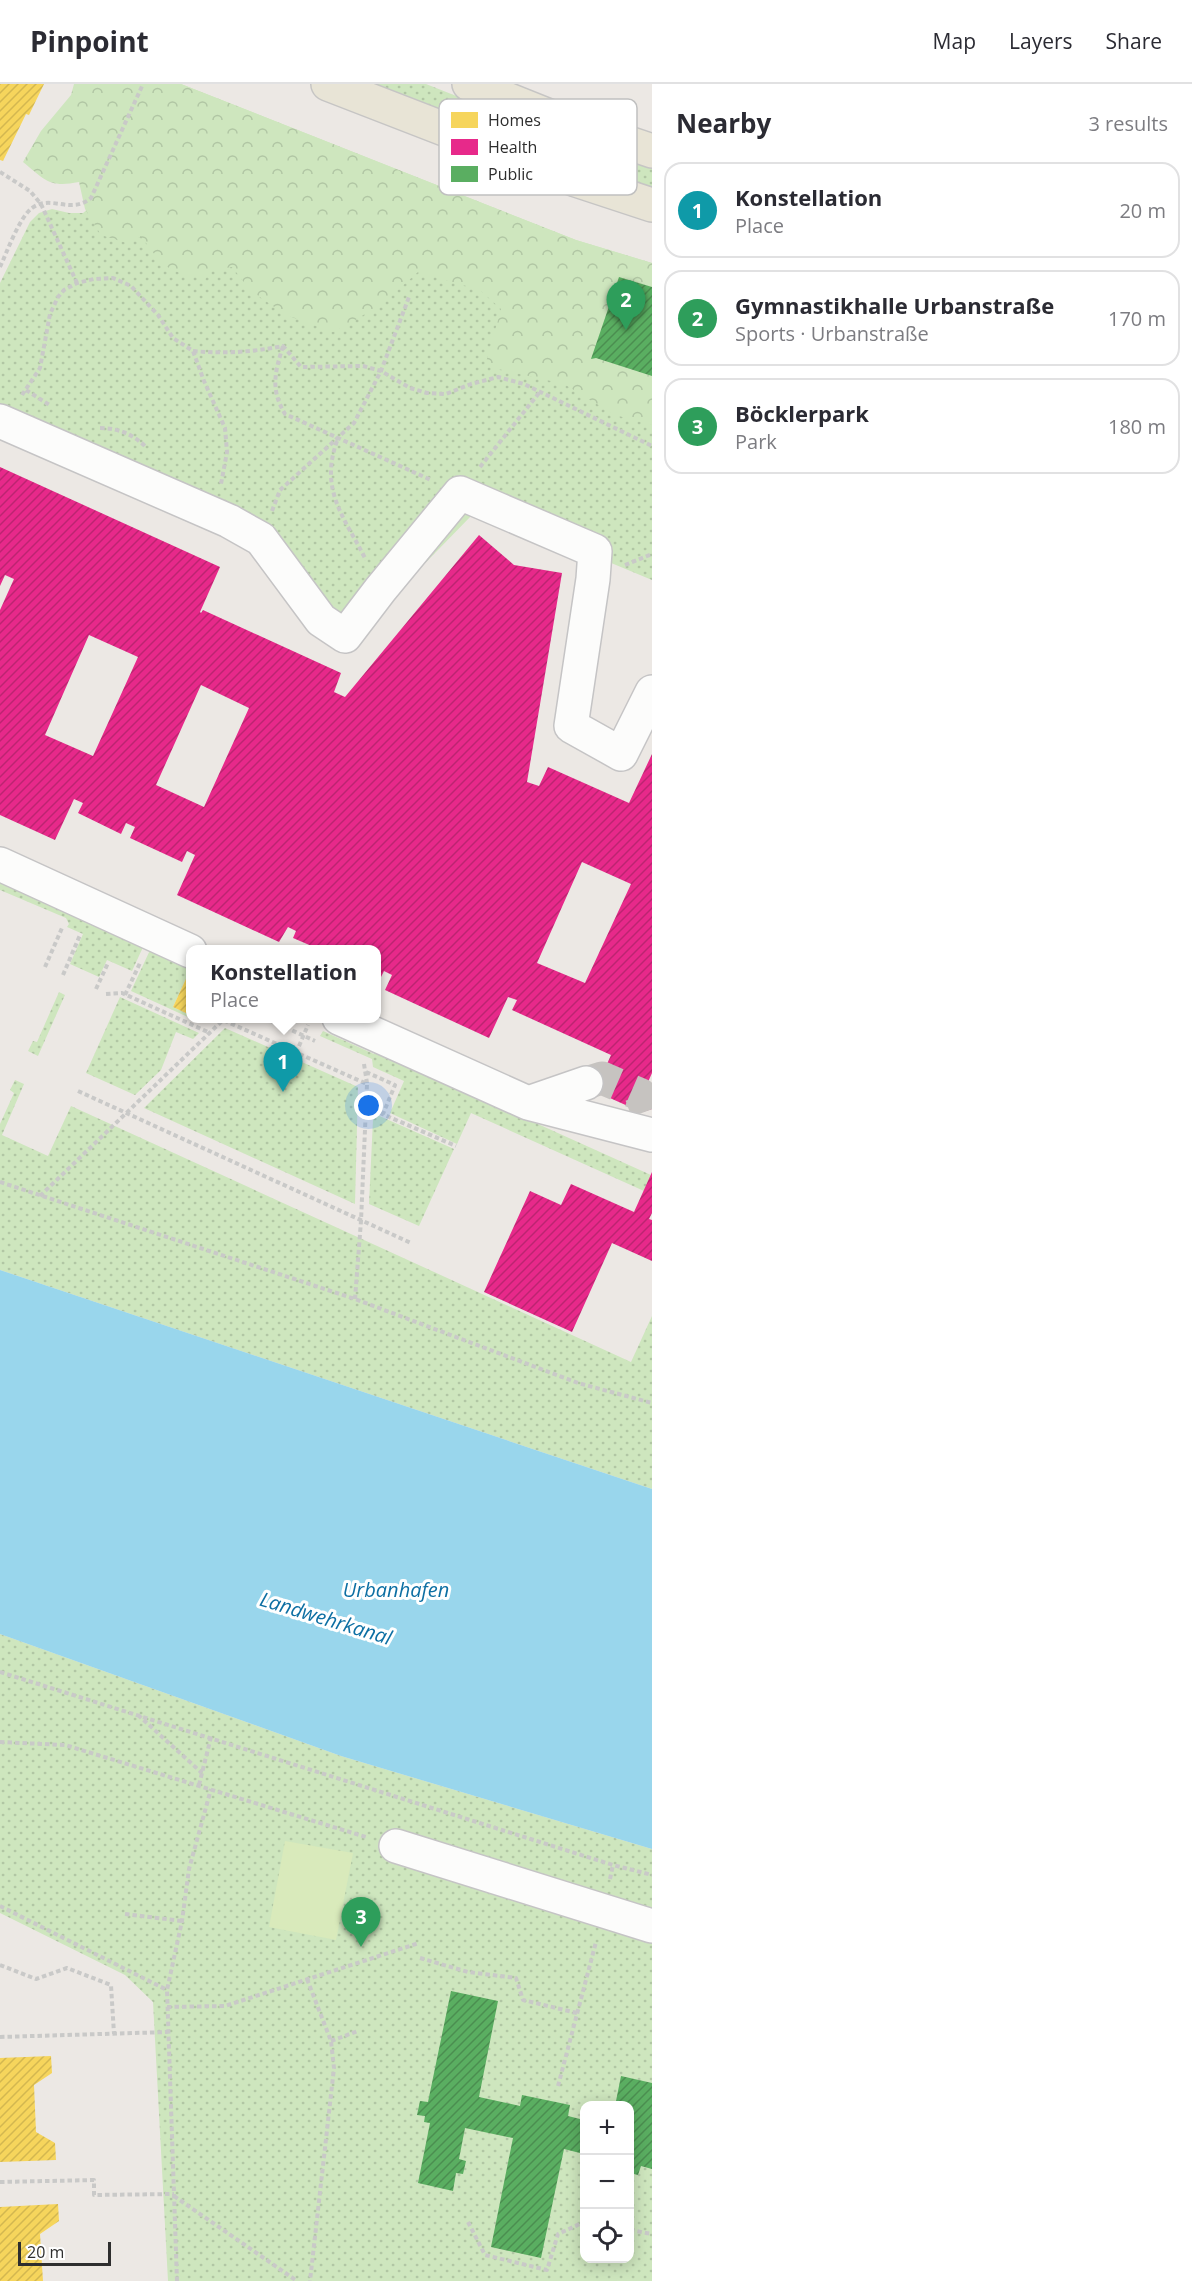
<!DOCTYPE html>
<meta charset="utf-8">
<style>
body{margin:0;font-family:"Open Sans",sans-serif;background:#f7f7f7;color:#2b2b33}
.controls{position:absolute;right:18px;bottom:18px;display:grid;overflow:hidden;border-radius:12px;box-shadow:0 3px 15px #0003}
.controls button{width:54px;height:54px;display:grid;place-items:center;padding:0;border:0;border-bottom:2px solid #e1e1e2;background:#fff;color:#2b2b33;font:30px sans-serif}
.scale{position:absolute;left:18px;bottom:15px;width:93px;box-sizing:border-box;padding-left:6px;border:3px solid #2e2e2e;border-top:0;font-size:16px;line-height:21px;white-space:nowrap;color:#2e2e2e;-webkit-text-stroke:4px #fff;paint-order:stroke}
.you{position:absolute;left:369px;top:1022px;width:21px;height:21px;margin:-15px;border:4px solid #fff;border-radius:50%;background:#1a73e8;box-shadow:0 0 0 9px #1a73e833}
.badge{display:grid;place-items:center;width:39px;height:39px;border-radius:50%;background:#111827;color:#fff;font-size:20px;font-weight:700}
.pin{position:absolute;translate:-50% -50px;filter:drop-shadow(0 2px 3px #0008)}
.pin::after{content:'';position:absolute;top:32px;width:21px;height:18px;background:inherit;clip-path:polygon(0 0,100% 0,50% 100%)}
.popup{position:absolute;left:186px;top:861px;width:195px;height:78px;box-sizing:border-box;display:grid;place-content:center;border-radius:12px;background:#fff;filter:drop-shadow(0 2px 4px #0005);font-size:20px;white-space:nowrap;color:#7c7c81}
.popup b{font-size:22px;color:#2b2b33}
.popup::after{content:'';position:absolute;left:50%;top:100%;margin-left:-12px;border:12px solid transparent;border-top-color:#fff}
.list{margin:0;padding:0;list-style:none}
h2{display:flex;justify-content:space-between;align-items:center;height:78px;margin:0;padding:0 24px;font-size:26px}
h2 small{font-size:20px;font-weight:400;color:#7c7c81}
.list li{display:grid;grid-template-columns:39px 1fr auto;gap:18px;align-items:center;box-sizing:border-box;height:96px;margin:0 12px 12px;padding:0 12px;border:2px solid #e1e1e2;border-radius:18px}
.list b{display:block;font-size:22px;white-space:nowrap}
.list p{margin:0;font-size:20px;white-space:nowrap;color:#7c7c81}
.list em{font-size:20px;font-style:normal;color:#7c7c81}
.icon{flex:none;width:33px;height:33px;fill:none;stroke:currentColor;stroke-width:2;stroke-linecap:round;stroke-linejoin:round}
.map{position:relative;flex:none;width:652px;height:2197px;overflow:hidden}
header{display:flex;align-items:center;gap:36px;box-sizing:border-box;height:84px;padding:0 30px;background:#fff;border-bottom:2px solid #e1e1e2}
header strong{font-size:28px}
nav{display:flex;gap:33px;margin-inline-start:auto;font-size:21px}
main{display:flex}
aside{flex:1;background:#fff}
.map>svg:first-child{display:block}
</style>
<header>
<strong>Pinpoint</strong>
<nav><a>Map</a><a>Layers</a><a>Share</a></nav>
</header>
<main>
<div class="map">
<svg width="652" height="2197" viewBox="0 0 652 2197">
<defs>
<pattern id="grass-dots" width="8" height="8" patternUnits="userSpaceOnUse" patternTransform="scale(1.5)"><rect width="8" height="8" fill="#cee6be"/><path d="M2 2h.1M6 6h.1" fill="none" stroke="#b1c6a4" stroke-width="1.8" stroke-linecap="round"/></pattern>
<pattern id="forest-crowns" width="20" height="18" patternUnits="userSpaceOnUse" patternTransform="scale(1.5)"><rect width="20" height="18" fill="#cee6be"/><path d="M2 6a3 3 0 1 1 6 0M12 15a3 3 0 1 1 6 0" fill="none" stroke="#b1c6a4"/></pattern>
<pattern id="homes-hatch" width="6" height="6" patternUnits="userSpaceOnUse" patternTransform="scale(1.5)"><rect width="6" height="6" fill="#f6d55c"/><path d="M-1 1l2-2M0 6l6-6M5 7l2-2" fill="none" stroke="#d3b750"/></pattern>
<pattern id="health-hatch" width="6" height="6" patternUnits="userSpaceOnUse" patternTransform="scale(1.5)"><rect width="6" height="6" fill="#e7298a"/><path d="M-1 1l2-2M0 6l6-6M5 7l2-2" fill="none" stroke="#bc2471"/></pattern>
<pattern id="public-hatch" width="6" height="6" patternUnits="userSpaceOnUse" patternTransform="scale(1.5)"><rect width="6" height="6" fill="#5aae61"/><path d="M-1 1l2-2M0 6l6-6M5 7l2-2" fill="none" stroke="#4b8e50"/></pattern>
</defs>
<rect width="100%" height="100%" fill="#ece8e4"/>
<!-- grass -->
<path fill="url(#grass-dots)" fill-rule="evenodd" d="M150,0H181L576,156L652,179V496L604,476L472,431L360,546L341,539L268,455L0,326V199L30,138L39,129L52,125L69,129H83L99,116Z
M364,0H426L537,44L652,84V109Z
M0,795L144,861L132,887L107,876L99,893L70,880L83,850L67,843L69,840L66,834L0,806Z
M151,864L190,882V886L173,923L190,931V934L131,907Z
M59,908L65,911L38,972L28,967L33,957L37,958Z
M120,913L199,949L193,955L176,948L161,986L135,1011L86,989Z
M225,944L358,1003L355,1120L144,1024Z
M323,947L374,970L376,967L651,1091L644,1107L471,1029L457,1060L390,1029L404,997L373,983L372,975L320,952Z
M15,996L24,1000L2,1051L48,1072L71,1022L631,1278L652,1232V1405L0,1186V1040L14,1009L10,1006Z
M375,1030L454,1065L419,1142L369,1120L373,1035Z
M0,1550L341,1672L652,1765V2197H168L153,1918L125,1891L0,1829ZM584,2022H630V2174H584Z"/>
<!-- forest -->
<path fill="url(#forest-crowns)" d="M74,0H181L576,156L652,179V341L615,331L564,300L485,282L501,225L480,206L418,188C391,213 366,232 333,248L286,231L251,207L232,183L213,186L205,195C166,187 164,184 141,152L130,160L101,151L85,125L79,98C49,104 45,96 23,78L41,47L71,11Z"/>
<!-- pitch -->
<path fill="#d9eabb" d="M285,1757L353,1769L336,1856L269,1843Z"/>
<!-- water -->
<path fill="#99d6ec" d="M0,1186L652,1405V1765L341,1672L0,1550Z"/>
<!-- homes -->
<path fill="url(#homes-hatch)" d="M0,0H44L29,31L26,30L3,77L0,76Z
M190,886V931L173,923Z
M51,1972L52,1989L34,2001L36,2048L55,2059L56,2076L0,2078V1974Z
M58,2120L59,2137L40,2150L43,2197H0V2123Z"/>
<!-- health -->
<path fill="url(#health-hatch)" fill-rule="evenodd" d="M0,383L220,483L200,528L201,529L203,526L341,589L334,608L345,613L479,451L514,481L562,489L527,698L539,702L548,683L629,719L652,670V989L648,998L652,1001V1025L633,1031L630,1023L601,1010L591,1013L582,986L603,978L607,980L611,971L512,926L517,916L508,913L489,954L385,906L392,891L384,887L380,895L376,891V866H321L293,854L296,847L288,843L279,858L177,811L195,771L187,767L182,778L130,754L135,743L126,739L121,750L78,729L83,719L74,715L55,756L0,731V526L14,495L5,491L0,502ZM89,551L138,573L93,672L45,651ZM201,601L249,624L204,723L156,701ZM582,778L631,800L585,899L537,879Z
M652,1088V1129L649,1135L652,1136V1177L612,1159L572,1248L484,1208L530,1107L561,1121L571,1100L634,1128Z"/>
<!-- public -->
<path fill="url(#public-hatch)" d="M619,193L652,203V292L596,274L591,275Z
M451,1907L498,1917L479,2013L520,2022L522,2011L570,2021L568,2032L584,2036V2070L564,2065L541,2174L491,2163L513,2054L465,2044L459,2075L466,2077L463,2090L456,2089L453,2107L418,2099L430,2039L424,2038L425,2032L417,2031L420,2017L428,2018Z
M621,1992L652,1999V2085L641,2082L638,2091L630,2089V2022H615Z"/>
<g fill="none" stroke-linecap="round" stroke-linejoin="round">
<!-- minor-tunnel -->
<path stroke="#c6c3c0" stroke-width="33" stroke-dasharray="33 16" stroke-linecap="butt" d="M586,999L602,994L641,1011L647,1027"/>
<defs>
<path id="minor" d="M0,337L229,437L261,455L321,536L345,552L380,506L460,409L595,467L593,495L571,642L621,670L652,608
M0,780L190,867
M339,934L528,1019L652,1051
M528,1019L586,999
M396,1762L652,1842"/>
<path id="major" d="M328,0L576,96L652,121
M469,0L549,32L652,67"/>
</defs>
<!-- minor casing -->
<use href="#minor" stroke="#c5c4c5" stroke-width="36"/>
<!-- major casing -->
<use href="#major" stroke="#c6c5c4" stroke-width="36"/>
<!-- path -->
<path stroke="#c9c9c8" stroke-width="4" stroke-dasharray="4.5 3" stroke-linecap="butt" d="M0,88L30,107L41,120L77,199
M0,183C7,168 19,134 32,124C51,110 71,131 91,114L143,0
M283,262C275,288 270,305 285,330L431,396
M193,267C225,270 252,268 283,262L301,283L363,282L381,287L410,304L427,309L446,310L471,300L498,293L524,300L652,362
M26,306L51,322
M22,311L40,284L50,230L58,213L64,206L77,199L94,195L113,194L131,202L158,231L173,254L193,267L204,297L225,344L227,368L221,400
M100,344C119,344 134,351 147,364
M337,357C319,407 345,434 366,476
M480,383L539,309
M272,427L280,406L354,339L381,287L409,213
M625,481L652,470
M45,883L62,844
M63,891L80,851
M96,905L108,879
M106,910L122,909L210,949
M125,911L140,879
M265,934L315,957
M296,969L308,941
M364,980L367,999
M366,988L395,1001L383,1030
M78,1007L411,1159
M366,1023L456,1062
M0,1098L355,1215L578,1299L652,1319
M40,1112L223,936L367,1000L361,1137L355,1215
M0,1588L613,1781L652,1791
M138,1631L202,1689
M0,1658L65,1661L366,1753
M199,1701L211,1653
M610,1795L613,1781
M0,1822L167,1906
M125,1830L182,1837
M420,1874L468,1888L516,1894L523,1916L577,1929
M0,1881L36,1895L67,1884L111,1901L114,1950
M307,1895L331,1957L334,1984L310,2197
M167,1923L225,1922L419,1859
M0,1953L168,1948
M331,1957L358,1947
M558,2002L596,1858
M0,2098L94,2096V2111L174,2110
M174,2112L297,2197
M468,2138L485,2171L547,2186L558,2150L584,2138
M630,2146L652,2150
M177,2197L167,1906L182,1837L189,1785L211,1705"/>
<!-- minor -->
<use href="#minor" stroke="#fcfcfb" stroke-width="33"/>
<!-- major -->
<use href="#major" stroke="#e8e4d6" stroke-width="33"/>
</g>
<g text-anchor="middle" dominant-baseline="central" stroke-width="6" stroke-linejoin="round" paint-order="stroke">
<!-- water labels -->
<g font-size="20" font-style="italic" fill="#0d6fa3" stroke="#fff">
<text x="396" y="1505">Urbanhafen</text>
<text transform="translate(326 1534) rotate(17)">Landwehrkanal</text>
</g>
</g>
<!-- legend -->
<rect x="439" y="15" width="198" height="96" rx="9" fill="#fff" stroke="#c0c0c0" stroke-width="1.5"/>
<rect x="451" y="28" width="27" height="16" fill="#f6d55c"/>
<rect x="451" y="55" width="27" height="16" fill="#e7298a"/>
<rect x="451" y="82" width="27" height="16" fill="#5aae61"/>
<g font-size="16" fill="#2e2e2e">
<text x="488" y="42">Homes</text>
<text x="488" y="69">Health</text>
<text x="488" y="96">Public</text>
</g>
</svg>
<div class="controls">
<button>+</button>
<button>−</button>
<button><svg class="icon" aria-label="locate" viewBox="0 0 24 24"><circle cx="12" cy="12" r="6"/><path d="M12 2v4M12 18v4M2 12h4M18 12h4"/></svg></button>
</div>
<div class="scale">20 m</div>
<div class="you"></div>
<div class="pin badge" style="left:283px;top:1008px;background:#0f9aa8">1</div>
<div class="popup"><b>Konstellation</b>Place</div>
<div class="pin badge" style="left:626px;top:246px;background:#2e9e5b">2</div>
<div class="pin badge" style="left:361px;top:1863px;background:#2e9e5b">3</div>
</div>
<aside>
<h2>Nearby<small>3 results</small></h2>
<ul class="list">
<li><span class="badge" style="background:#0f9aa8">1</span><div><b>Konstellation</b><p>Place</p></div><em>20 m</em></li>
<li><span class="badge" style="background:#2e9e5b">2</span><div><b>Gymnastikhalle Urbanstraße</b><p>Sports · Urbanstraße</p></div><em>170 m</em></li>
<li><span class="badge" style="background:#2e9e5b">3</span><div><b>Böcklerpark</b><p>Park</p></div><em>180 m</em></li>
</ul>
</aside>
</main>
